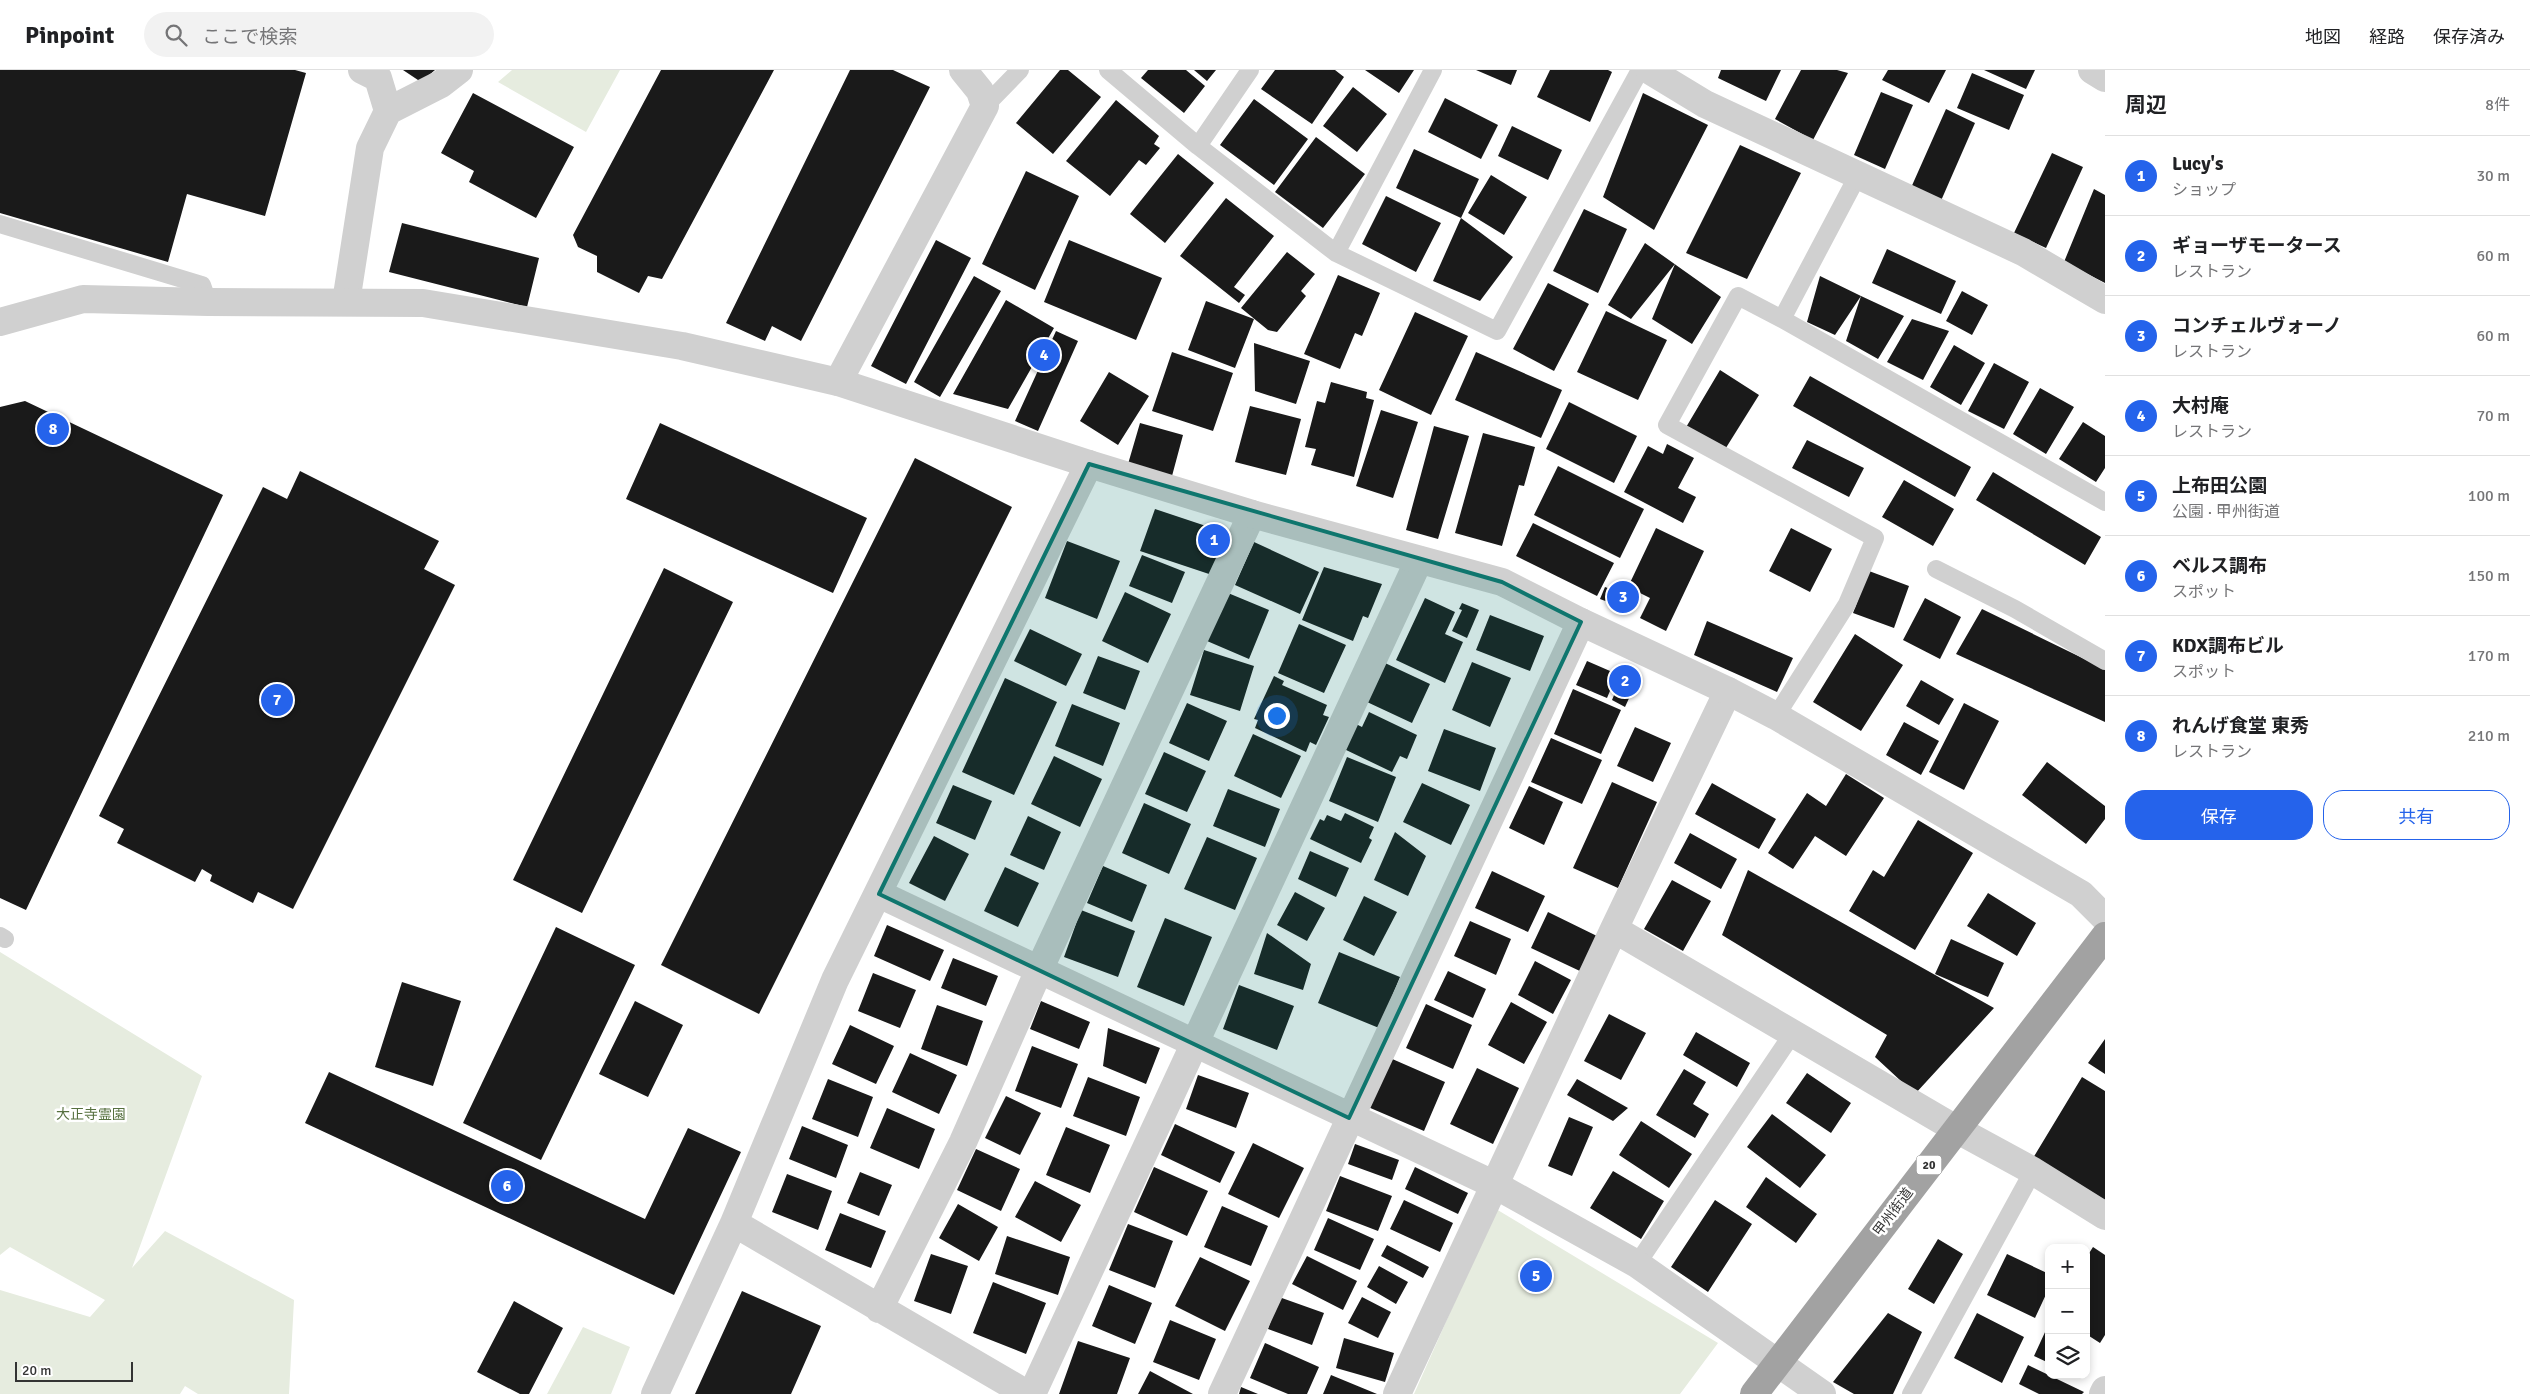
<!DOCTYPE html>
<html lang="ja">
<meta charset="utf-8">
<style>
body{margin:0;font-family:Signika,"Noto Sans JP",sans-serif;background:#f2f2f2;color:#202124}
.controls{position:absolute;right:15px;bottom:15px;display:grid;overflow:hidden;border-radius:10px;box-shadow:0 2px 8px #0003}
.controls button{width:45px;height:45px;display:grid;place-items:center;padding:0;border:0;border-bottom:1px solid #e0e0e0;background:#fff;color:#202124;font:25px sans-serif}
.scale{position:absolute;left:15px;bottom:12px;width:118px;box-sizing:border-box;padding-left:5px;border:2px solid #333;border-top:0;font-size:14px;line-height:18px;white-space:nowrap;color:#333;-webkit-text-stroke:4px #fff;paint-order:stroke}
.you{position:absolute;left:1276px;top:645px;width:18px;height:18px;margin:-12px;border:4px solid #fff;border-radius:50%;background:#1a73e8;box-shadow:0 0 0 8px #1a73e833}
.badge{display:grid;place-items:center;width:32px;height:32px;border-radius:50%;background:#2563eb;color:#fff;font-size:16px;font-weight:700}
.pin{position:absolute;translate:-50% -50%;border:2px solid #fff;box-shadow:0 1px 5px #0006}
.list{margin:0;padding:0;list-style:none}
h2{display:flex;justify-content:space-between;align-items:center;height:65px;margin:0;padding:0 20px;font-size:21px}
h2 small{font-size:16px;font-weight:400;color:#757577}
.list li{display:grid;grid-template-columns:32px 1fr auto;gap:15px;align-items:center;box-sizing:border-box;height:80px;padding:0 20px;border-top:1px solid #e0e0e0}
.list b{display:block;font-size:19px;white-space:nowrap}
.list p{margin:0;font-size:16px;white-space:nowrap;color:#757577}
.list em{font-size:16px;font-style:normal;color:#757577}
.actions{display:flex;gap:10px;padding:15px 20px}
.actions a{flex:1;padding:11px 0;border:1px solid #2563eb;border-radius:20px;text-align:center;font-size:18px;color:#2563eb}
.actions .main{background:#2563eb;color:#fff}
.icon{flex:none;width:28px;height:28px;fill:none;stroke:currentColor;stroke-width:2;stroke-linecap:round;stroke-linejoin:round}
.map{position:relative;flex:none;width:2105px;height:1324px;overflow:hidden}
header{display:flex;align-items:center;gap:30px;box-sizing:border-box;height:70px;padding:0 25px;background:#fff;border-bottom:1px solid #e0e0e0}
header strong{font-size:24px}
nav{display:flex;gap:28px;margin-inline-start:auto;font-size:18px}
.search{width:350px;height:45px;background:#f2f2f2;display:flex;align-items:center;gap:12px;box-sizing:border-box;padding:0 18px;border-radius:28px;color:#757577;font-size:19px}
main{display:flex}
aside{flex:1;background:#fff}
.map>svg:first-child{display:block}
</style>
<header>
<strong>Pinpoint</strong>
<div class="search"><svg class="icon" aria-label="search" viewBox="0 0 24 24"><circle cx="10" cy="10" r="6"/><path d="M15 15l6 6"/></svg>ここで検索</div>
<nav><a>地図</a><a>経路</a><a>保存済み</a></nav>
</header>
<main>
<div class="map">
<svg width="2105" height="1324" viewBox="0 0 2105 1324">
<rect width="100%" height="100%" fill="#fff"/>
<!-- green -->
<path fill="#e6ecdf" d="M512,0H620L586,62L498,12Z
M0,882L202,1006L132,1198L165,1161L294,1230L289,1324H198L185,1316L180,1324H0V1220L90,1247L105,1230L10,1177L0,1185Z
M1496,1139L1718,1273L1680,1324H1414Z
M583,1257L630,1277L611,1324H547Z"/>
<!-- building -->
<path fill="#1a1a1a" d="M0,0H295L306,3L265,146L187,124L168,192L0,143Z
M403,0H435L421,12Z
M661,0H774L662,209L648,206L639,223L597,202V186L578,177L573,165Z
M850,0H893L930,17L801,271L772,256L765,271L726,253Z
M1060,0H1068L1101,27L1053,84L1016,53Z
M1148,0H1186L1205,16L1184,43L1141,8Z
M1194,0H1216L1207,11Z
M1275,0H1335L1344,7L1312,54L1261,19Z
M1365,0H1414L1399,23Z
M1476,0H1517L1511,15Z
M1550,0H1608L1612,2L1590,52L1537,27Z
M1721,0H1781L1766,31L1718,8Z
M1801,0H1837L1848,3L1813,70L1775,49Z
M1888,0H1946L1929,33L1882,10Z
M1984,0H2035L2026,19Z
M1972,3L2024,25L2009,60L1957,38Z
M1353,17L1387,44L1357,82L1323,56Z
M1881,22L1913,35L1885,99L1854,85Z
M473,23L574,77L536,148L469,112L474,101L441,83Z
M1643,23L1708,55L1654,160L1603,127Z
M1445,28L1498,55L1481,89L1428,62Z
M1254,29L1308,69L1274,115L1220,75Z
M1116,30L1159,66L1154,74L1160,78L1146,95L1139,90L1110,126L1066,91Z
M1946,39L1975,53L1940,133L1910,120Z
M1512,56L1562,80L1548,110L1498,86Z
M1316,67L1365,104L1323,158L1275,122Z
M1740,75L1801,103L1747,209L1686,183Z
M1414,79L1479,109L1461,148L1513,187L1480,231L1433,211L1461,148L1396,118Z
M2052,83L2083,97L2046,178L2014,163Z
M1178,84L1214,113L1165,173L1130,144Z
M1026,101L1079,126L1035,220L982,194Z
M1491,105L1527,127L1504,165L1468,143Z
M2094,119L2105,125V213L2064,192Z
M1386,126L1441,153L1416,202L1362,174Z
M1226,128L1274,166L1234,217L1245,225L1239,233L1180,186Z
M1584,139L1627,159L1598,223L1553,201Z
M402,153L539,188L527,237L389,202Z
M936,170L971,188L906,314L871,296Z
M1069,170L1162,208L1136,270L1044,232Z
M1645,173L1721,227L1692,274L1652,249L1675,194L1631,249L1608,235Z
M1887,179L1956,211L1941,244L1872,213Z
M1287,182L1315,204L1301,221L1306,226L1277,262L1268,260L1241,238Z
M1338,205L1380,223L1362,266L1355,263L1340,299L1304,284Z
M974,206L1001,221L940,327L914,312Z
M1820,206L1861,226L1835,265L1807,252Z
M1548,213L1589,234L1554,301L1513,279Z
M1962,221L1988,235L1972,265L1946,251Z
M1861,226L1904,246L1878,289L1846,271Z
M1006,230L1054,258L1008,339L953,324Z
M1206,231L1254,249L1235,298L1188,280Z
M1606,241L1667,270L1638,330L1577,302Z
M1415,242L1468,266L1431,345L1379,320Z
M1912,249L1949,261L1923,310L1887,292Z
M1056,261L1078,271L1038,361L1015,351Z
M1254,273L1310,291L1296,334L1255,321Z
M1954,275L1985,293L1961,335L1930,317Z
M1172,282L1233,303L1213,361L1152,341Z
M1476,282L1562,320L1541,368L1455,330Z
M1994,293L2029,312L2004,359L1968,341Z
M1720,300L1759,325L1724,381L1685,359Z
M1109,302L1149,326L1118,375L1080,351Z
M1810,306L1971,397L1955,427L1793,336Z
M1331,312L1367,322L1366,328L1374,330L1354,407L1311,395L1316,379L1305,377L1317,331L1325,333Z
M2040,318L2074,337L2046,384L2013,364Z
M25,331L223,425L26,840L0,828V337Z
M1569,332L1637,366L1614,413L1546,379Z
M1250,336L1301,349L1286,405L1235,392Z
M1381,340L1418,352L1393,428L1356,416Z
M2083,352L2105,366V398L2096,412L2059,389Z
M660,353L867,448L833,523L626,429Z
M1140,353L1183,365L1172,406L1128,394Z
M1434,356L1469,366L1438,469L1406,460Z
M1483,363L1535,377L1524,416L1519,415L1502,476L1455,463Z
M1807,370L1864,398L1849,427L1792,398Z
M1667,374L1694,388L1678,418L1696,427L1683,453L1624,422L1648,376L1663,384Z
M915,388L1012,437L759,944L661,895Z
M1558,396L1644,439L1620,488L1534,445Z
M300,401L439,471L424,499L455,515L293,839L258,822L253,833L210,811L212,805L202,799L195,812L117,773L124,759L99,746L263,417L287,429Z
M1993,402L2101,467L2085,495L1976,430Z
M1904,410L1954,439L1933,476L1882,447Z
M1155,439L1227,463L1212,505L1140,481Z
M1533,453L1614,493L1597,526L1516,486Z
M1656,458L1704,481L1666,561L1640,548L1650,528L1628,517Z
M1791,458L1832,479L1810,522L1769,501Z
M1067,471L1120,491L1097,549L1045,528Z
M1254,472L1319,502L1300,544L1235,515Z
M1142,485L1185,502L1172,533L1129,516Z
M1324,497L1382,514L1368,548L1363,546L1353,571L1302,550Z
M664,498L733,532L582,843L513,810Z
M1869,501L1909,516L1894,558L1853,543Z
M1605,517L1636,529L1632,541L1600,529Z
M1125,522L1171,544L1148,593L1102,571Z
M1228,523L1269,540L1249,589L1207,571Z
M1425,528L1455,542L1445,564L1463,572L1445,613L1396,590Z
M1925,528L1961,547L1940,589L1903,570Z
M1462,533L1479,540L1467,568L1452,561L1462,540L1459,539Z
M1982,539L2105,599V652L1956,584Z
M1490,545L1544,566L1530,601L1476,580Z
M1707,551L1793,588L1777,622L1694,585Z
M1299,554L1346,575L1324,623L1278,603Z
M1030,559L1082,584L1066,616L1014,591Z
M1855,564L1903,595L1861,661L1813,632Z
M1204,580L1254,596L1240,641L1190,625Z
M1098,586L1140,601L1125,640L1083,623Z
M1587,591L1617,604L1607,628L1576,615Z
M1472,592L1511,608L1490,657L1452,640Z
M1385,593L1430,614L1412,653L1367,632Z
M1274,606L1284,611L1282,615L1327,635L1323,645L1329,647L1316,675L1310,672L1306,682L1255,658L1258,650L1254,649Z
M1622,606L1636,613L1625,637L1612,630Z
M1005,608L1057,632L1014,725L962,702Z
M1921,610L1954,629L1939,655L1906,636Z
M1573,619L1621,640L1601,684L1554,664Z
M1187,633L1227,651L1209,691L1169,673Z
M1964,633L1999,651L1964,720L1929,702Z
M1072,634L1120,653L1103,696L1055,676Z
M1369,642L1417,665L1407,689L1400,686L1392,702L1344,679L1356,654L1362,657Z
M1904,652L1939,671L1921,705L1886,685Z
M1635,657L1671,673L1653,712L1617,696Z
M1444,659L1496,678L1480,721L1428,701Z
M1253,664L1301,686L1281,728L1234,706Z
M1551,668L1602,690L1582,734L1531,712Z
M1164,682L1206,701L1187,742L1145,724Z
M1054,686L1102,709L1080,757L1031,734Z
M1347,687L1396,707L1378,752L1329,731Z
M2047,692L2105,736V749L2086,774L2022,725Z
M1846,704L1884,728L1846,786L1815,766L1793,799L1768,783L1807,723L1826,736Z
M1612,712L1657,732L1618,818L1573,798Z
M1422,713L1470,735L1451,775L1403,752Z
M1712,713L1776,749L1759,779L1695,744Z
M953,715L992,731L975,770L936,753Z
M1529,716L1563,732L1544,775L1509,758Z
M1228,719L1280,739L1265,777L1213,756Z
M1144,733L1191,754L1169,804L1122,783Z
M1345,743L1374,757L1369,768L1372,770L1361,793L1310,769L1320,749L1324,751L1327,745L1341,751Z
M1028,746L1061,762L1044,800L1010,785Z
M1918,750L1973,783L1915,880L1849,841L1873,800L1884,807Z
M1395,762L1426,786L1408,826L1374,810Z
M1690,763L1737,789L1721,819L1674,793Z
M934,766L969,784L945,831L909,813Z
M1207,767L1257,788L1235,840L1184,819Z
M1310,781L1349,798L1336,827L1298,809Z
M1103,796L1147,815L1132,852L1087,833Z
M1005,797L1039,813L1018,857L984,841Z
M1748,800L1994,938L1915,1024L1875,987L1887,965L1722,865Z
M1492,801L1545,826L1528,862L1475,838Z
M1672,810L1711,831L1683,881L1644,859Z
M1295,822L1325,838L1307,871L1277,855Z
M1988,823L2036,853L2017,886L1967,856Z
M1364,826L1397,842L1374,886L1343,870Z
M1081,840L1135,861L1118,907L1064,887Z
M1548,842L1599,867L1582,902L1531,878Z
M1165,848L1212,867L1184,936L1137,917Z
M1470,851L1511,869L1496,905L1454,886Z
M887,855L944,880L930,911L874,886Z
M556,857L635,895L541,1090L463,1053Z
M1267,863L1311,894L1303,920L1254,904Z
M1951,869L2004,893L1988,927L1935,904Z
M1339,882L1400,907L1379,958L1318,933Z
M953,888L998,906L986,936L941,918Z
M1535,891L1571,910L1553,944L1518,925Z
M1448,901L1486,919L1473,948L1434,930Z
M873,903L916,920L900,958L858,941Z
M402,912L461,931L433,1016L375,997Z
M1239,915L1294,936L1277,980L1223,959Z
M635,931L683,955L648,1027L599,1004Z
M1041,931L1090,952L1079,979L1030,959Z
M1511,932L1547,952L1524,994L1488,975Z
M1426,934L1472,955L1453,999L1406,978Z
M937,935L983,951L967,996L921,979Z
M1609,944L1646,963L1621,1010L1584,991Z
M850,955L894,976L876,1014L832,994Z
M1108,958L1160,978L1146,1014L1103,996Z
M1696,962L1750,993L1737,1017L1683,985Z
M2105,969V1004L2088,993Z
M1032,976L1078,994L1061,1038L1015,1021Z
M910,983L957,1005L939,1044L892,1022Z
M1390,988L1445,1012L1424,1061L1368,1037Z
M1477,998L1519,1018L1493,1074L1450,1054Z
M1684,999L1706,1012L1693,1034L1709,1044L1695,1068L1656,1045Z
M329,1002L645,1149L688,1058L741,1082L674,1225L305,1053Z
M1807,1003L1851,1033L1831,1063L1786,1033Z
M1198,1005L1249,1023L1236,1058L1186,1039Z
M1088,1007L1140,1027L1126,1066L1073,1046Z
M2082,1007L2105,1021V1130L2030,1093Z
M828,1009L873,1027L858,1067L812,1049Z
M1577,1009L1628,1038L1613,1051L1567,1025Z
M1006,1026L1041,1043L1020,1085L985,1068Z
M887,1038L935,1059L919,1099L870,1078Z
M1772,1044L1826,1085L1800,1118L1747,1077Z
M1569,1047L1593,1057L1572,1106L1548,1096Z
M1641,1051L1692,1084L1669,1118L1619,1085Z
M1175,1054L1235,1082L1220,1113L1161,1085Z
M802,1056L848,1075L836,1108L789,1089Z
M1066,1057L1110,1075L1090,1123L1046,1105Z
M1253,1073L1304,1098L1279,1148L1228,1124Z
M1355,1074L1399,1090L1392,1110L1348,1094Z
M976,1079L1020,1099L1001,1141L957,1120Z
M1154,1097L1208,1121L1187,1166L1134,1142Z
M1415,1097L1468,1123L1458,1144L1405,1119Z
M1613,1101L1664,1131L1641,1169L1590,1138Z
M860,1102L892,1115L879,1146L847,1133Z
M787,1104L832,1121L818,1160L772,1142Z
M1340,1106L1392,1126L1378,1161L1326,1141Z
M1766,1107L1817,1144L1796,1173L1746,1137Z
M1035,1111L1081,1135L1061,1172L1015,1147Z
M1404,1130L1453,1153L1440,1182L1390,1159Z
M1715,1130L1752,1154L1708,1222L1671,1197Z
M958,1134L998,1157L979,1191L939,1168Z
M1222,1136L1268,1156L1251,1196L1204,1177Z
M840,1143L886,1161L871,1198L825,1180Z
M1328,1148L1374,1169L1360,1200L1314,1180Z
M1128,1154L1173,1171L1155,1218L1109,1200Z
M1007,1166L1070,1187L1058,1225L995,1204Z
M1938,1169L1963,1184L1934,1234L1908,1219Z
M1387,1175L1429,1197L1423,1208L1381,1186Z
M2093,1177L2105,1185V1265L2100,1273L2086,1264V1188Z
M931,1184L968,1196L951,1244L914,1231Z
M2007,1184L2049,1204V1218L2035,1248L1987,1225Z
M1307,1186L1357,1211L1343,1240L1292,1214Z
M1200,1187L1250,1211L1225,1261L1175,1236Z
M1379,1196L1408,1212L1396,1234L1367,1217Z
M993,1212L1046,1233L1026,1284L973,1263Z
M1109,1215L1152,1233L1135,1274L1092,1256Z
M742,1221L821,1256L791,1324H695Z
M1279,1227L1324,1243L1312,1275L1268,1259Z
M1362,1227L1391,1242L1378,1268L1348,1253Z
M514,1231L563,1258L529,1324H520L477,1302Z
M1888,1243L1922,1262L1893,1324H1854L1833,1312Z
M1977,1243L2024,1267L2002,1313L1954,1288Z
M1170,1250L1216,1269L1199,1310L1153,1292Z
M2046,1260L2049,1261V1293L2034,1286Z
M1344,1268L1394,1283L1385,1312L1336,1298Z
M1078,1271L1130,1288L1117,1324H1059Z
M1265,1273L1319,1297L1307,1324H1288L1250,1308Z
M2028,1295L2084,1322L2082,1324H2039L2019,1314Z
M1150,1301L1193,1324H1138Z
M1331,1305L1377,1324H1323Z
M1241,1317L1258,1324H1239Z"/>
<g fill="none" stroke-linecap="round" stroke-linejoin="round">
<!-- service -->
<path stroke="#d0d0d0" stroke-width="18" d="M1108,0L1198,76L1336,183L1497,261L1640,0
M985,36L1020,0
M1198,76L1250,0
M0,154L202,215L208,232
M1336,183L1433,0
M1782,249L2105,432
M1936,499L2015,539L2105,591
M1776,646L1847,534L1875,468L1667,355L1738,226L1782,249L1857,107
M0,866L5,869
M1637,1194L1793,963
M1911,1324L2033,1101"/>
<!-- minor -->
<path stroke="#d0d0d0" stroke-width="28" d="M362,0L378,8L388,41
M1649,0L1705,34L2023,182L2105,230
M2092,0L2105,8
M346,232L370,78L388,41L441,14L459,0
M838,312L985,36L980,21L963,0
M879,824L1495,1115L1637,1194L1822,1324
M1614,859L1956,1059L2033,1101L2105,1146
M734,1153L1027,1324
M879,1239L963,1072L1039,900L1252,444
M655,1324L734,1153L835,910L1089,394
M1032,1324L1419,490
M1222,1324L1581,552
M1397,1324L1614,859L1728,621
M2103,1324L2105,1320"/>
<!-- tertiary -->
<path stroke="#d0d0d0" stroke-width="28" d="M0,252L83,229L208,232L423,233L682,276L838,312L1089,394L1252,444L1502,512L1581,552L1728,621L1776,646L2081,824L2105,848"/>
<!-- trunk -->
<path stroke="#a2a2a2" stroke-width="28" d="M1754,1324L2105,866"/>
</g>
<!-- marked area -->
<path fill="#0f766e" fill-opacity="0.2" stroke="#0f766e" stroke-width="4" stroke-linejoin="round" d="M1089,394L1502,512L1581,552L1349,1048L879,824Z"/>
<g text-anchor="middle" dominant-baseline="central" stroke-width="5" stroke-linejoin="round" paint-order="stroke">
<!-- shield labels -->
<rect fill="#fff" stroke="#707070" stroke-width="1" x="1916.5" y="1085.5" width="25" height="19" rx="4"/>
<g font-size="12" font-weight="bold" fill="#333">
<text x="1929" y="1095">20</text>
</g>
<!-- park labels -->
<g font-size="14" fill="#56703f" stroke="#fff">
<text x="91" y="1044">大正寺霊園</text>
</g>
<!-- street labels -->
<g font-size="14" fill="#333" stroke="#fff">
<text transform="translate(1893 1142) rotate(-53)">甲州街道</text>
</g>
</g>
</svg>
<div class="controls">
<button>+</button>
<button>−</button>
<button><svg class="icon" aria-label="layers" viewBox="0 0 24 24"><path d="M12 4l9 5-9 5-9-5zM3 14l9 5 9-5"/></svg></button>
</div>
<div class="scale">20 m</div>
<div class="you"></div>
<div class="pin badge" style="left:1214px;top:470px">1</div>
<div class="pin badge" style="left:1625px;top:611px">2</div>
<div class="pin badge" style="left:1623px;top:527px">3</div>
<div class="pin badge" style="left:1044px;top:285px">4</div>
<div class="pin badge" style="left:1536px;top:1206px">5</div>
<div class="pin badge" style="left:507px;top:1116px">6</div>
<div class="pin badge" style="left:277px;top:630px">7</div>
<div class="pin badge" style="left:53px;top:359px">8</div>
</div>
<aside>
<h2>周辺<small>8件</small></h2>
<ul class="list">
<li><span class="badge">1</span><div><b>Lucy's</b><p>ショップ</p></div><em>30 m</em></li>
<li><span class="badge">2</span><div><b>ギョーザモータース</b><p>レストラン</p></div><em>60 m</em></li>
<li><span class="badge">3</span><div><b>コンチェルヴォーノ</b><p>レストラン</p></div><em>60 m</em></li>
<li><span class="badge">4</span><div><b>大村庵</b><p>レストラン</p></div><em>70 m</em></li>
<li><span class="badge">5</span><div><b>上布田公園</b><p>公園 · 甲州街道</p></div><em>100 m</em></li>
<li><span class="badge">6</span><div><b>ベルス調布</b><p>スポット</p></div><em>150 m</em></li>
<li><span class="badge">7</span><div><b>KDX調布ビル</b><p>スポット</p></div><em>170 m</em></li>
<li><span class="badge">8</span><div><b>れんげ食堂 東秀</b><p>レストラン</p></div><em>210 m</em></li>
</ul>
<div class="actions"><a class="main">保存</a><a>共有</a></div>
</aside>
</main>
